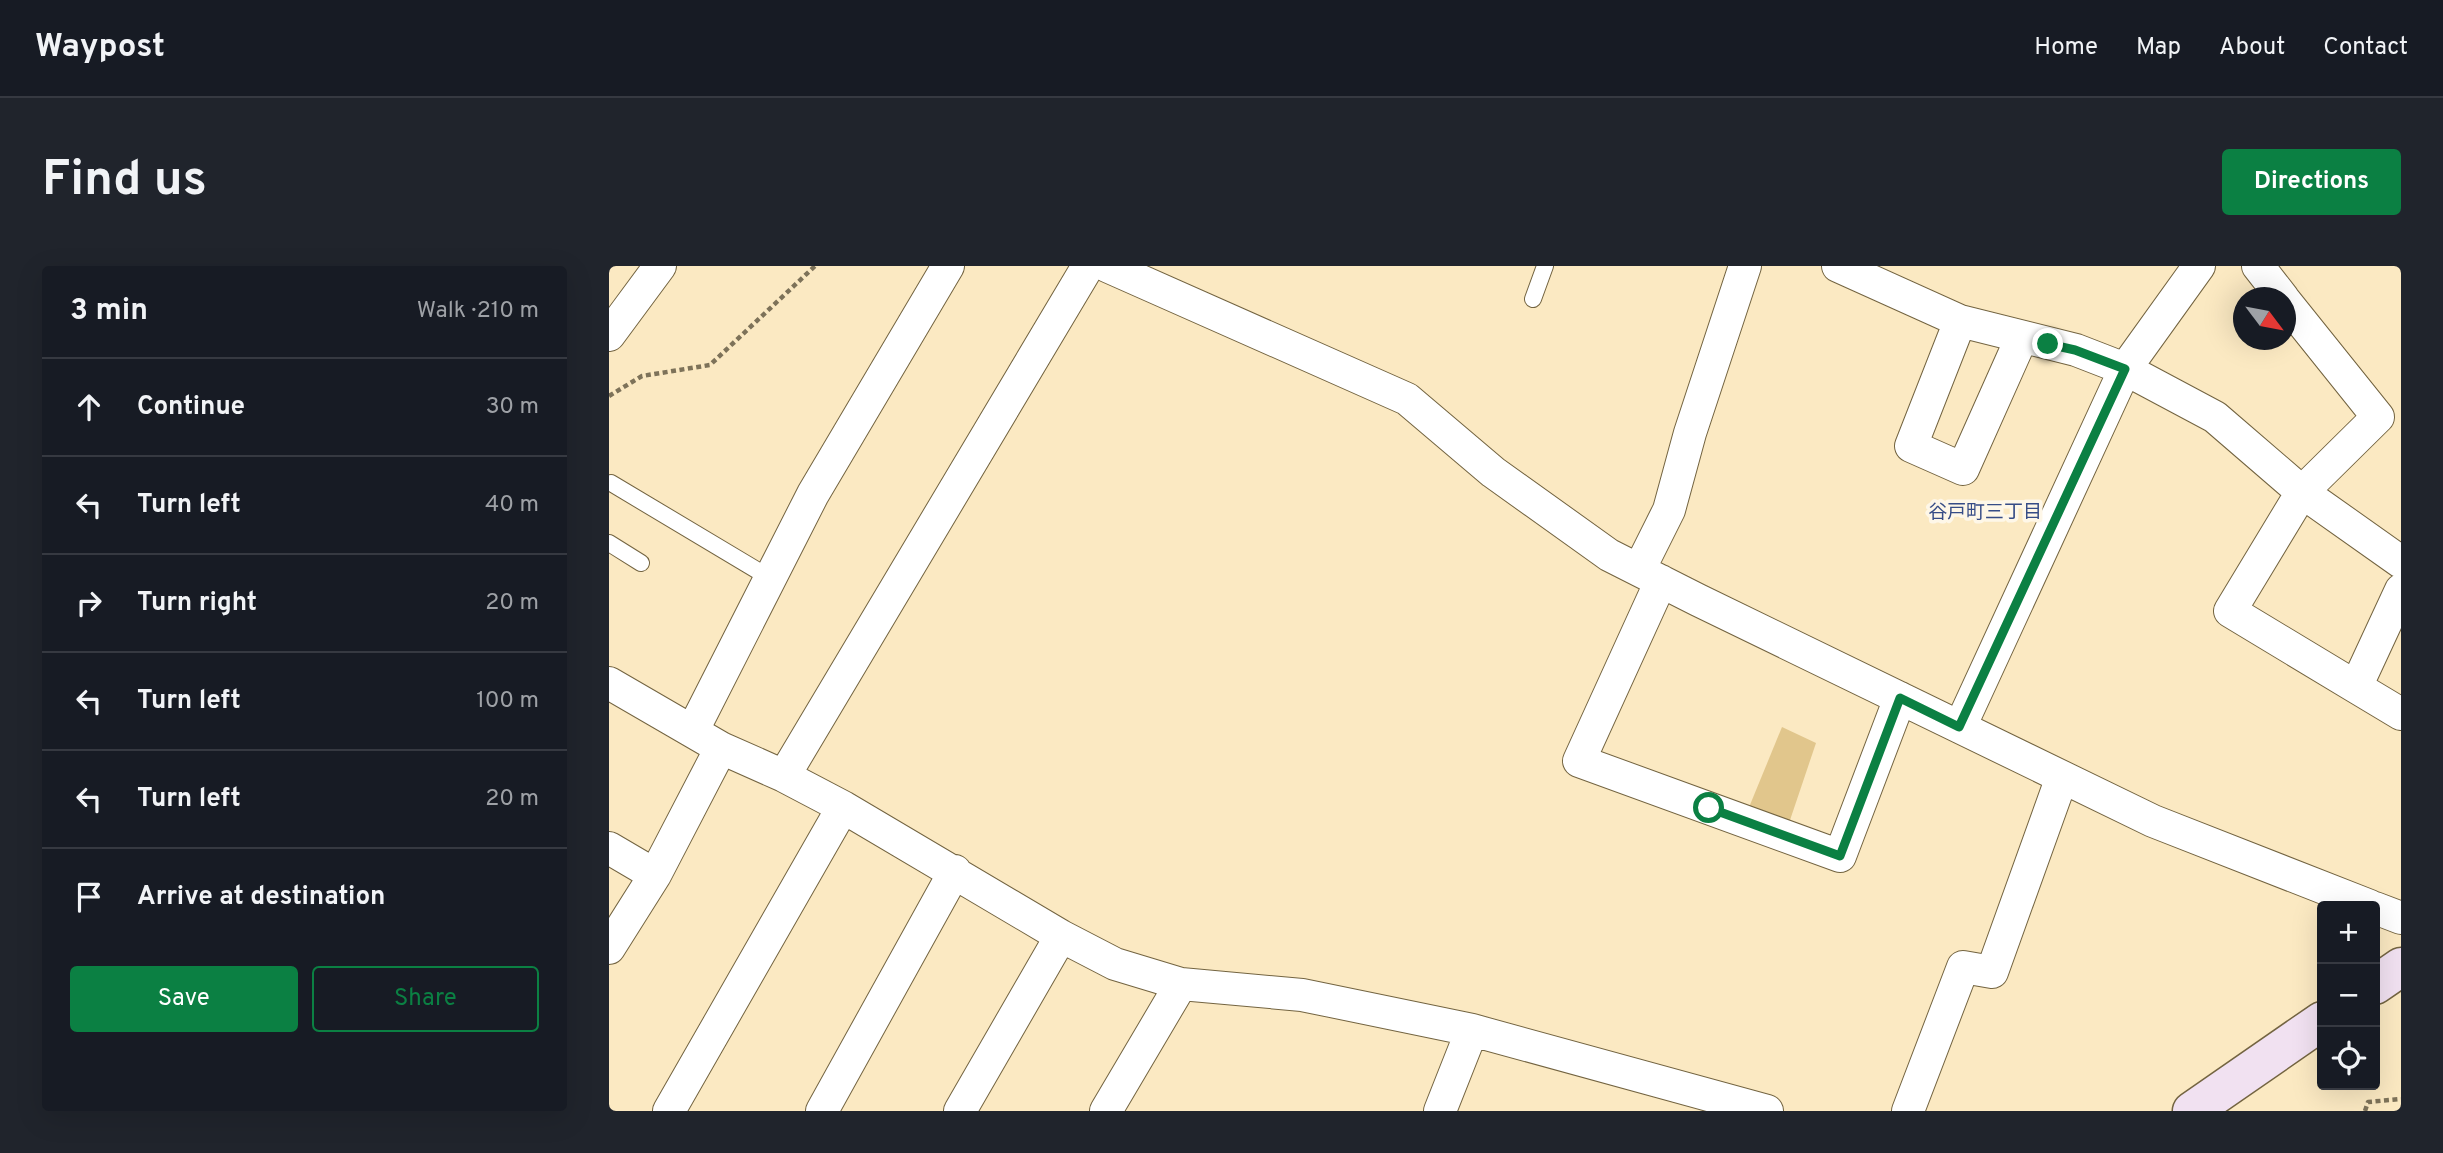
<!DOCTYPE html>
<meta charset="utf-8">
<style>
body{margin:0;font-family:Overpass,"Noto Sans JP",sans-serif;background:#20242c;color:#f1f3f6}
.controls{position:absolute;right:21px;bottom:21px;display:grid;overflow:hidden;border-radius:7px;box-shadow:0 7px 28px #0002}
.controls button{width:63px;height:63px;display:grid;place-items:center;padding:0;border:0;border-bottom:2px solid #363941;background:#171b24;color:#f1f3f6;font:35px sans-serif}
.compass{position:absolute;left:1624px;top:21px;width:63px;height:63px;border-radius:50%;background:#171b24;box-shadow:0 7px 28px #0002;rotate:122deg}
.stop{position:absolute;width:21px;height:21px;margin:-16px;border:5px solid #0b8043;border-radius:50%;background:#fff}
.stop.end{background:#0b8043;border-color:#fff;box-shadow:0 2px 7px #0008}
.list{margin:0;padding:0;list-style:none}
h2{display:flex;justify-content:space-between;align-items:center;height:91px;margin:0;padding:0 28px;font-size:30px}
h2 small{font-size:23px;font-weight:400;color:#9ea1a6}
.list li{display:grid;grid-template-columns:46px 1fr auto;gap:21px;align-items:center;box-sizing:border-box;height:98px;padding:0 28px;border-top:2px solid #363941}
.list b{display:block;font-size:26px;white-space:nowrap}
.list em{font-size:23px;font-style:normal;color:#9ea1a6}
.actions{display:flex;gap:14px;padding:21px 28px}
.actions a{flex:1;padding:16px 0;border:2px solid #0b8043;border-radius:7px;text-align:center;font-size:24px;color:#0b8043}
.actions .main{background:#0b8043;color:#fff}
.icon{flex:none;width:38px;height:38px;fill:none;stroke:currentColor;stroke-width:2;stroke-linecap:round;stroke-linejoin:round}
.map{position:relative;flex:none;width:1792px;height:845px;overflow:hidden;border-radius:7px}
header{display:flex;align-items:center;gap:42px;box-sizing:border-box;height:98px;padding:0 35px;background:#171b24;border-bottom:2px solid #363941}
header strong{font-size:33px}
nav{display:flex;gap:38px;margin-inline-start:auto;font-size:24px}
.intro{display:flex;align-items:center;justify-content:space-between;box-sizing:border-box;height:168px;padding:0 42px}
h1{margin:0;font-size:49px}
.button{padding:18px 32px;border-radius:7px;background:#0b8043;color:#fff;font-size:24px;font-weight:700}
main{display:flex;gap:42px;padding:0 42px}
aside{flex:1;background:#171b24;border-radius:7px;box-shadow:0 7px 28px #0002}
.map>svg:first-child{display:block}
</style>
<header>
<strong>Waypost</strong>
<nav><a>Home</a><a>Map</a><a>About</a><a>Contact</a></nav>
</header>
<div class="intro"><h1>Find us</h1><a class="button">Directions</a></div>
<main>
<aside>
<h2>3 min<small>Walk · 210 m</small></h2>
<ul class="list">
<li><svg class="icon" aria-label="ahead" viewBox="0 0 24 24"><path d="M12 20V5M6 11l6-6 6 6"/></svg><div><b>Continue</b></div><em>30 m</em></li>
<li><svg class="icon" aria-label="left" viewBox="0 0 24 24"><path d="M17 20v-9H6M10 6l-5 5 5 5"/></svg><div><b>Turn left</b></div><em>40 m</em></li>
<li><svg class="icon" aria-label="right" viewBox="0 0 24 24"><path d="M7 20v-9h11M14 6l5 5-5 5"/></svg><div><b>Turn right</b></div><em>20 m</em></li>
<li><svg class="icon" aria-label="left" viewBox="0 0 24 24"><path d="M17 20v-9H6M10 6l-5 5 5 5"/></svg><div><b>Turn left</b></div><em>100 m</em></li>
<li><svg class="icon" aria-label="left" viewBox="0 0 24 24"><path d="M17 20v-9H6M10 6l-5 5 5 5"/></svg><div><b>Turn left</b></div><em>20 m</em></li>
<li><svg class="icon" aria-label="arrive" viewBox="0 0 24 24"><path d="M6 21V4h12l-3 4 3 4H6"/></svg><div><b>Arrive at destination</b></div></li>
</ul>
<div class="actions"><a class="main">Save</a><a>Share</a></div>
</aside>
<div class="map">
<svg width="1792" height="845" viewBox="0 0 1792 845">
<rect width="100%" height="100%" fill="#fbe9c2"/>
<!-- green -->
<path fill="#e1c68c" d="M1173,461L1207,477L1177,566L1136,551Z"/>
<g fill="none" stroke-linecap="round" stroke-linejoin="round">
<defs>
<path id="lane" d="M924,33L936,0
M2,217L161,312
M0,277L32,297"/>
<path id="street" d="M498,0L798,133L884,206L1000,289L1089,334L1544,555L1761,640
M1229,0L1351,55L1467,84L1516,103L1606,151L1693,226L1792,296
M1649,0L1674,32
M1676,35L1769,151L1693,226L1621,345L1747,421L1792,324
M1351,55L1302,180L1354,203L1412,73
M0,69L51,0
M1030,304L1060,244L1081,167L1136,0
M1052,315L970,495L1231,590L1291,432
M0,417L112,482L175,510L234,541L452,670L506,698L572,718L693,729L863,764L1158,845
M1747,421L1792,448
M1351,461L1516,103L1590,0
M84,464L204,228L339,0
M175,510L479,0
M0,582L46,609
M1766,642L1792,652
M0,682L46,609L112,482
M60,845L234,541
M213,845L346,605
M351,845L452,670
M497,845L572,718
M831,845L863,764
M1299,845L1354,701L1383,706L1453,511"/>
<path id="secondary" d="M1766,719L1792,701
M1583,845L1713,755"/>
</defs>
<!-- lane casing -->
<use href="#lane" stroke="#736441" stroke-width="18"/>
<!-- street casing -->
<use href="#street" stroke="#736441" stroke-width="34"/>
<!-- secondary casing -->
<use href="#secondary" stroke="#736441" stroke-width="41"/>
<!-- path -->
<path stroke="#7d7259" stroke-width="4.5" stroke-dasharray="5 3.5" stroke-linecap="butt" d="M0,130L33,110L101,99L206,0
M1756,845L1759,836L1792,833"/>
<!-- lane -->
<use href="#lane" stroke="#fff" stroke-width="16"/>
<!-- street -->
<use href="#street" stroke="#fff" stroke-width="32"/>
<!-- secondary -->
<use href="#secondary" stroke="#f1e1f1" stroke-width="38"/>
</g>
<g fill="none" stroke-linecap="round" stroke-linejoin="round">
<!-- route -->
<path stroke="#0b8043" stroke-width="9" d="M1100,542L1231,590L1291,432L1350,461L1516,103L1466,84L1439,78"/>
</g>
<g text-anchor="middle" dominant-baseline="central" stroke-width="7" stroke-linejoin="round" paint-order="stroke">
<!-- neighbourhood labels -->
<g font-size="19" fill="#364c86" stroke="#fef7e8">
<text x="1376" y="247">谷戸町三丁目</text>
</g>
</g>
</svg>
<div class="controls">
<button>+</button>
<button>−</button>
<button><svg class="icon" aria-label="locate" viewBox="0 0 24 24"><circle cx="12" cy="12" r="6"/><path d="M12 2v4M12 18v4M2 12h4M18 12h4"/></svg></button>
</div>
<svg class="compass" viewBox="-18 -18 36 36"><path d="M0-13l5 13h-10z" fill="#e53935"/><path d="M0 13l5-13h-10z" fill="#9ea1a6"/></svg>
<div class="stop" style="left:1100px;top:542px"></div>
<div class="stop end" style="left:1439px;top:78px"></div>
</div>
</main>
